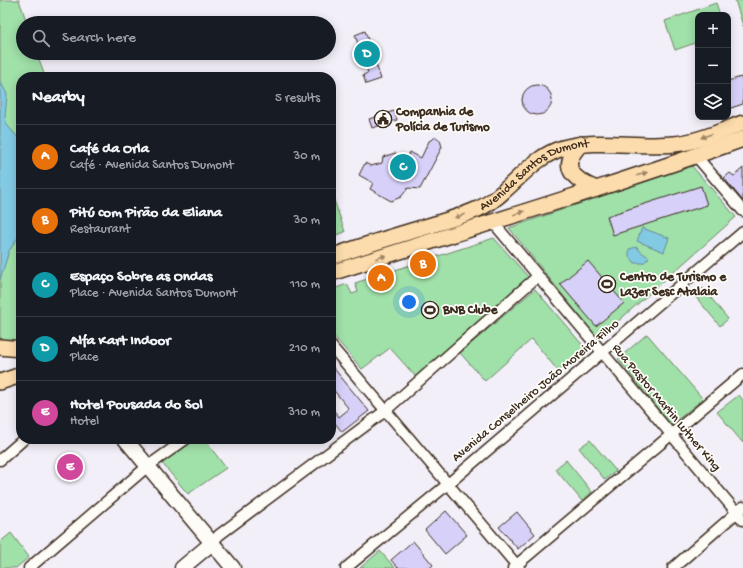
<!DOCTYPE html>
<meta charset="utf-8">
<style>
body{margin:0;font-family:"Gochi Hand",sans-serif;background:#242831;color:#f1f3f6}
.controls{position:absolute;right:12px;top:12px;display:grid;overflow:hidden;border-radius:8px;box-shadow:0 2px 10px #0003}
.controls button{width:36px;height:36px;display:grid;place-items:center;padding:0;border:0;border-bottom:1px solid #363941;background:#171b24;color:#f1f3f6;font:20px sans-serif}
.you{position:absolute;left:409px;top:302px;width:14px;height:14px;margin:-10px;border:3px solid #fff;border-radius:50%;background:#1a73e8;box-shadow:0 0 0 6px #1a73e833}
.badge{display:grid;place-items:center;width:26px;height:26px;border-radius:50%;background:#8c9099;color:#fff;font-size:13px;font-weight:700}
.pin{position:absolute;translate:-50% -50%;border:2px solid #fff;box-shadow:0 1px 4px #0006}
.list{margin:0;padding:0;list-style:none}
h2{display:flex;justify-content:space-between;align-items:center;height:52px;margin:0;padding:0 16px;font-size:17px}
h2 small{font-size:13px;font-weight:400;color:#9ea1a6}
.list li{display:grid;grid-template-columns:26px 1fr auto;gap:12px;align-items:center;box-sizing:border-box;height:64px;padding:0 16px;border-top:1px solid #363941}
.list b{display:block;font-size:15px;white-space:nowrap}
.list p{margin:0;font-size:13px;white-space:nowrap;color:#9ea1a6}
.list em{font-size:13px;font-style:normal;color:#9ea1a6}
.icon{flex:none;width:22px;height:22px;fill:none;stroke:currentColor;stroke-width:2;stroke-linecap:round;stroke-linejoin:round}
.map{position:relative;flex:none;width:743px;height:568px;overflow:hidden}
.search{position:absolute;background:#171b24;box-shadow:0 2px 10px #0003;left:16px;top:16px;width:320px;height:44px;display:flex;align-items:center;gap:10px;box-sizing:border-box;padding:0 14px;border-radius:22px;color:#9ea1a6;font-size:15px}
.panel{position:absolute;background:#171b24;box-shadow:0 2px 10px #0003;left:16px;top:72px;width:320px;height:372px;border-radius:16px}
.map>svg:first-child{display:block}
</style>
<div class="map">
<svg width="743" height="568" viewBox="0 0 743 568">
<rect width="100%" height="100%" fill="#f2eff8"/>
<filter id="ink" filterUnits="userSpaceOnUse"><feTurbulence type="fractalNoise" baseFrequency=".025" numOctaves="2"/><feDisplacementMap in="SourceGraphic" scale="8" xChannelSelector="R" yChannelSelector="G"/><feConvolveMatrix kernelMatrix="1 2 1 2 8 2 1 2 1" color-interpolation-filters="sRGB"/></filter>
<g filter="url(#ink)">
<!-- green -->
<path fill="#a0e0a9" stroke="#6e8564" d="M0,0H19L27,23H23V53H37L45,77H21V344L0,340Z
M735,0H743V26Z
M716,3L720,15H698V42L675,50L665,21Z
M691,165L736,217L598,339L509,228Z
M331,191L345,232L331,237Z
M494,238L530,279L416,377L390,348L362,369L331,333V290L347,284L352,294L358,292L355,283Z
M703,288L728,319L720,326L694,295Z
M535,289L585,348L558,371L532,339L485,381L460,353Z
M647,334L703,399L671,425L618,359Z
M739,395L743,400V443L717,412Z
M197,439H204L226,468L188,494L161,462Z
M590,440L616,471L605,480L579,448Z
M566,460L592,492L582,501L555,469Z
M11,533L29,557L16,568H0V542Z
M380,551L395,568H360Z"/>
<!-- water -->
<path fill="#82cae3" stroke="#668a94" d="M0,81L7,94L5,117L7,125L21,141V233L9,251L0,280Z
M642,228L669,238L664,252L637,241Z
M637,247C640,253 645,253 649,258L643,263H635L629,256V249Z"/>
<!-- building -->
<path fill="#d7d1fa" stroke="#3b2a1e" d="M365,31L381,79L366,84L363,75L368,73L355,35Z
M741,77L743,83V104L728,109V81Z
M522 100a15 15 0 1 1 30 0a15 15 0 1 1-30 0Z
M394,111L397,120L372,128L369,119Z
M436,137L440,140L442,147L420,189L408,188L401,197L391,201L370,189L373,183L359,175L365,163L371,166L382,163L383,157L395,153L406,160L410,152L421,158L429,141Z
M743,168V201L724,178L730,173L734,176Z
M701,186L707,205L613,235L607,216Z
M588,261L624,303L596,326L560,284Z
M331,365L369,411L342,432L331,418V407L339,417L349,409L331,387Z
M446,511L467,535L445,554L425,530Z
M517,512L535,534L518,549L499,527Z
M413,541L433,565L430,568H398L391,560Z"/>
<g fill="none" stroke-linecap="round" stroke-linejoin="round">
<defs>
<path id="street" d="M696,156L743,211
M492,221L743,520
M331,346L519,568
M0,460L24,439
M212,543L219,535L385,411L538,276
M29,568L148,466L186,439
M346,568L448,484L743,232
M513,568L743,374
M673,568L743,507"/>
<path id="secondary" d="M125,439L233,568
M182,568L212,543"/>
<g id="primary">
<path d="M581,144C558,167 573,179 596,189"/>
<path id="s1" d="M331,257C364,245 398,235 432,225C447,220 463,216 478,209C509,195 528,158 563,148C597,138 638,148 674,144C698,142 721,131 743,123"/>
<path d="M331,273C468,229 607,188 743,139"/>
<path d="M0,347L21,349"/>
<path d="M0,382L21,375"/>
</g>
</defs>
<!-- street casing -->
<use href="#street" stroke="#3b2a1e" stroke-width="13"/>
<!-- secondary casing -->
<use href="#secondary" stroke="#3b2a1e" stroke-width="17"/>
<!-- primary casing -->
<use href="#primary" stroke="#3b2a1e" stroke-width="18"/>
<!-- street -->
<use href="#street" stroke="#fdfcf7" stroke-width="10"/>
<!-- secondary -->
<use href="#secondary" stroke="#fdfcf7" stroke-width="14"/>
<!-- primary -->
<use href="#primary" stroke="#fcdcac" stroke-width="15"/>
</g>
<!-- one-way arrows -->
<defs><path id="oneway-solid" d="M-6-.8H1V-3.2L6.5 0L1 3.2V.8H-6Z"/></defs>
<g fill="#9c8365">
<use href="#oneway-solid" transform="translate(706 136) rotate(160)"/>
<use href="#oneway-solid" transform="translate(642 174) rotate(-18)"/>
<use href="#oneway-solid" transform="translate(519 213) rotate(-17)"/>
<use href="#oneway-solid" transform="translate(460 216) rotate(161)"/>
<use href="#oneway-solid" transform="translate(381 257) rotate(-18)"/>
</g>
</g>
<!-- icons -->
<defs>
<symbol id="civic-ring" viewBox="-11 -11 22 22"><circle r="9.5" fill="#fdfcf7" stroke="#3b2a1e" stroke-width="1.5"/><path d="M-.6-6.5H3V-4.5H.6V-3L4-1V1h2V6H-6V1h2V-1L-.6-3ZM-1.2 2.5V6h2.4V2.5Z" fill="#3b2a1e"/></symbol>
<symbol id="stadium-ring" viewBox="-11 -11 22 22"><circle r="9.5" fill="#fdfcf7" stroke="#3b2a1e" stroke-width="1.5"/><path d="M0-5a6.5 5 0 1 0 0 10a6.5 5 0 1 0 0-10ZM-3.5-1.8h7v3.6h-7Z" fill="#3b2a1e"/></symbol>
</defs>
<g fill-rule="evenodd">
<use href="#civic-ring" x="373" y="109" width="20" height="20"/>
<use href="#stadium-ring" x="597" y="274" width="20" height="20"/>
<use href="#stadium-ring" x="420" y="300" width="20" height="20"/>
</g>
<g text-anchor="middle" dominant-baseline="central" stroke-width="3.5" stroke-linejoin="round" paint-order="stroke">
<!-- poi labels -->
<g font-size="13" font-weight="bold" fill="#3b2a1e" stroke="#fdfcf7" text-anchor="start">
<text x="396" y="112">Companhia de<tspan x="396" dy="15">Polícia de Turismo</tspan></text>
<text x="620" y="277">Centro de Turismo e<tspan x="620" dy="15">Lazer Sesc Atalaia</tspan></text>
<text x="443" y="310">BNB Clube</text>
</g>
<!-- street labels -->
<g font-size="13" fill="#3b2a1e" stroke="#fdfcf7">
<text stroke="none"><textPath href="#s1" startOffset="222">Avenida Santos Dumont</textPath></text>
<text transform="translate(536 391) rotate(-40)">Avenida Conselheiro João Moreira Filho</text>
<text transform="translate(666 408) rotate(50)">Rua Pastor Martin Luther King</text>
</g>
</g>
</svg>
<div class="controls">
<button>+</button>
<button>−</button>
<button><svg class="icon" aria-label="layers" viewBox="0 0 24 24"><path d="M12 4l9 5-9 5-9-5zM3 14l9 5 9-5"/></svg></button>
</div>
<div class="you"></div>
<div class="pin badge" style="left:381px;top:278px;background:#e8710a">A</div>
<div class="pin badge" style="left:423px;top:264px;background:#e8710a">B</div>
<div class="pin badge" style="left:403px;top:167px;background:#0f9aa8">C</div>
<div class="pin badge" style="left:367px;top:54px;background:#0f9aa8">D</div>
<div class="pin badge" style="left:70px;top:467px;background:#d1479c">E</div>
<div class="search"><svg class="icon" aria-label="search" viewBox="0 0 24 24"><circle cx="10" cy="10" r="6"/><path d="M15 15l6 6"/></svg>Search here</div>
<section class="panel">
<h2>Nearby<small>5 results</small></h2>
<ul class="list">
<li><span class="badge" style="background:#e8710a">A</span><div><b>Café da Orla</b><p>Café · Avenida Santos Dumont</p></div><em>30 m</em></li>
<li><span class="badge" style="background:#e8710a">B</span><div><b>Pitú com Pirão da Eliana</b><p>Restaurant</p></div><em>30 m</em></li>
<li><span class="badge" style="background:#0f9aa8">C</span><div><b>Espaço Sobre as Ondas</b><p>Place · Avenida Santos Dumont</p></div><em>110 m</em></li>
<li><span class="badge" style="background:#0f9aa8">D</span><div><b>Alfa Kart Indoor</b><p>Place</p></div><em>210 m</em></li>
<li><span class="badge" style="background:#d1479c">E</span><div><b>Hotel Pousada do Sol</b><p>Hotel</p></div><em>310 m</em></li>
</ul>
</section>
</div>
